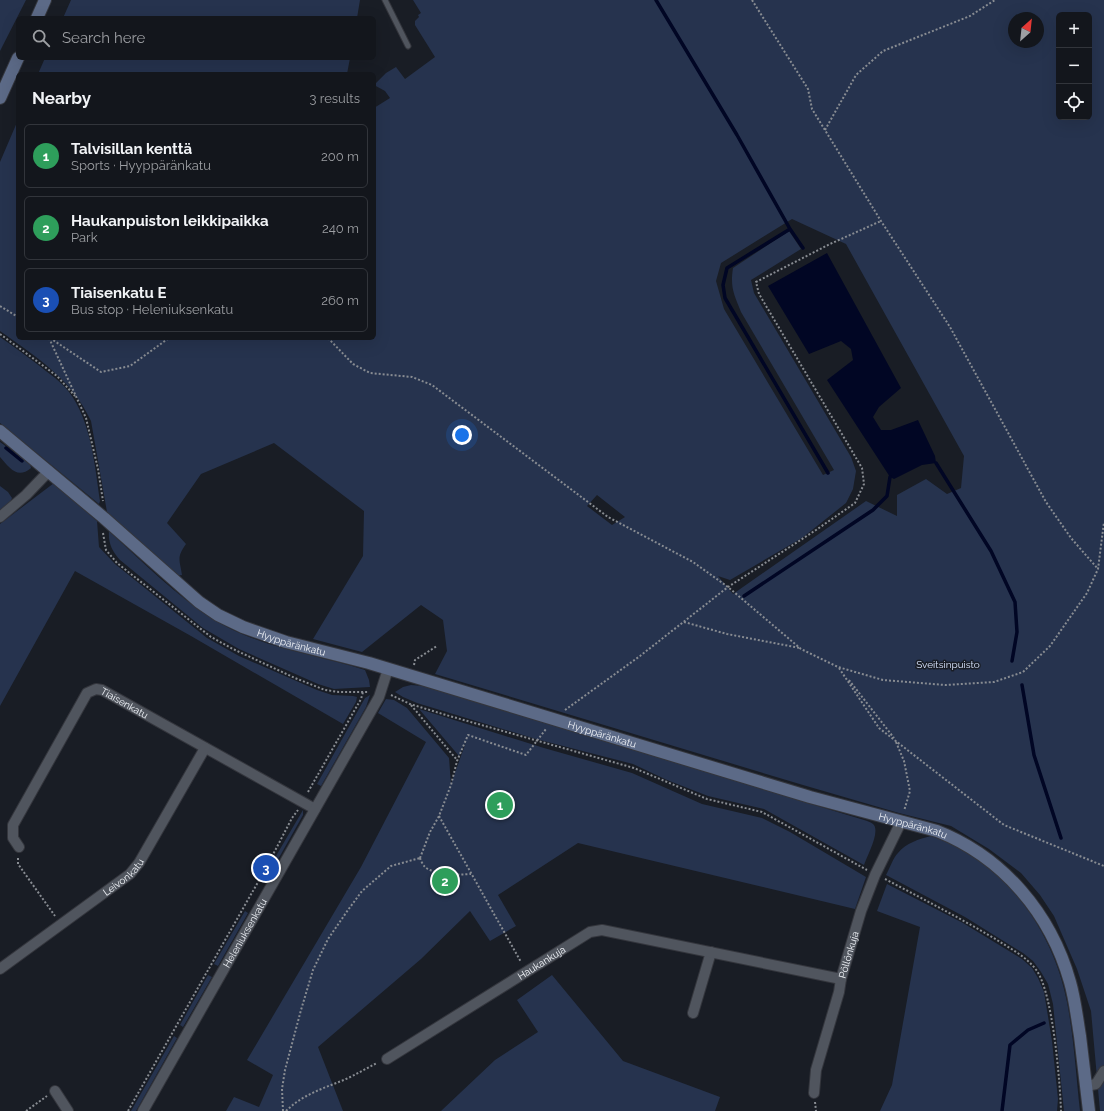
<!DOCTYPE html>
<meta charset="utf-8">
<style>
body{margin:0;font-family:Raleway,sans-serif;background:#202329;color:#f1f3f6}
.controls{position:absolute;right:12px;top:12px;display:grid;overflow:hidden;border-radius:6px;box-shadow:0 4px 16px #0002}
.controls button{width:36px;height:36px;display:grid;place-items:center;padding:0;border:0;border-bottom:1px solid #32353b;background:#13161c;color:#f1f3f6;font:20px sans-serif}
.compass{position:absolute;left:1008px;top:12px;width:36px;height:36px;border-radius:50%;background:#13161c;box-shadow:0 4px 16px #0002;rotate:27deg}
.you{position:absolute;left:462px;top:435px;width:14px;height:14px;margin:-10px;border:3px solid #fff;border-radius:50%;background:#1a73e8;box-shadow:0 0 0 6px #1a73e833}
.badge{display:grid;place-items:center;width:26px;height:26px;border-radius:50%;background:#1a73e8;color:#fff;font-size:13px;font-weight:700}
.pin{position:absolute;translate:-50% -50%;border:2px solid #fff;box-shadow:0 1px 4px #0006}
.list{margin:0;padding:0;list-style:none}
h2{display:flex;justify-content:space-between;align-items:center;height:52px;margin:0;padding:0 16px;font-size:17px}
h2 small{font-size:13px;font-weight:400;color:#9d9fa3}
.list li{display:grid;grid-template-columns:26px 1fr auto;gap:12px;align-items:center;box-sizing:border-box;height:64px;margin:0 8px 8px;padding:0 8px;border:1px solid #32353b;border-radius:6px}
.list b{display:block;font-size:15px;white-space:nowrap}
.list p{margin:0;font-size:13px;white-space:nowrap;color:#9d9fa3}
.list em{font-size:13px;font-style:normal;color:#9d9fa3}
.icon{flex:none;width:22px;height:22px;fill:none;stroke:currentColor;stroke-width:2;stroke-linecap:round;stroke-linejoin:round}
.map{position:relative;flex:none;width:1104px;height:1111px;overflow:hidden}
.search{position:absolute;background:#13161c;box-shadow:0 4px 16px #0002;left:16px;top:16px;width:360px;height:44px;display:flex;align-items:center;gap:10px;box-sizing:border-box;padding:0 14px;border-radius:6px;color:#9d9fa3;font-size:15px}
.panel{position:absolute;background:#13161c;box-shadow:0 4px 16px #0002;left:16px;top:72px;width:360px;height:268px;border-radius:6px}
.map>svg:first-child{display:block}
</style>
<div class="map">
<svg width="1104" height="1111" viewBox="0 0 1104 1111">
<rect width="100%" height="100%" fill="#191d25"/>
<!-- green -->
<path fill="#26334e" fill-rule="evenodd" d="M0,0H26L0,51Z
M71,0H360L357,18H63Z
M413,0H1104V1111H1100L1091,1011L1077,969L1054,916L1040,895L1021,873L989,849L951,826L899,813L803,785L435,674L447,651L443,620L421,605L362,652L313,639L363,556L364,511L274,443L201,474L167,523L186,544C176,558 180,560 182,575L176,576L107,512L91,421C71,378 36,357 0,331V162L18,120V338H374V108L390,98L385,91L374,85L386,73L396,67L405,79L435,57L415,25V21L419,17L418,15L421,13ZM1059,15H1089V117H1059ZM1014,18H1038V42H1014ZM792,219L846,244L964,456L961,488L947,494L926,479L897,495V516L866,501L733,594L718,576L730,580L802,538L846,503L853,489L856,471L851,457L754,293L751,280L801,249L789,231L733,268C730,288 734,294 741,312L834,470L823,475L724,309L716,281L721,263ZM597,495L625,517L612,525L587,506Z
M45,58H350L347,74H38Z
M0,337C13,346 25,355 37,364C48,373 61,381 69,392C91,421 95,466 100,501L99,504L0,423Z
M0,442L30,464L31,468C17,480 9,467 0,457Z
M54,483L97,521L99,547L115,564L207,638L239,656L317,690L332,695L353,696L357,697L356,702L343,724L191,636L75,571L0,706V524Z
M0,486L8,492L12,498L8,507L0,513Z
M109,531C146,565 183,603 227,627C270,649 319,655 365,670L369,680L370,687L334,689L318,684L239,649L203,628L120,560C112,551 108,543 109,531Z
M411,685L423,686L864,820C867,821 871,822 873,824C881,831 867,856 864,865L764,809L708,796L667,780L633,764L536,739L417,703L403,697L395,692L403,687Z
M370,695L366,707L321,786L317,784L365,698Z
M386,699L394,700L407,708L449,758L451,784L466,742L459,756L419,709L544,748L632,773L702,804L762,818L790,832L866,877L855,909L578,843L498,895L516,926L490,941L470,911L421,959L318,1047L343,1111H226L234,1097L259,1107L273,1075L247,1060L361,867L426,742L378,713Z
M303,810V815L276,863L273,861Z
M931,836C1003,860 1053,929 1067,1002C1074,1038 1076,1075 1080,1111H1064L1053,1004L1048,984L1041,972L1033,961L1023,953L965,917L886,875C890,868 893,858 898,853C906,843 919,839 931,836Z
M887,884L963,923L1022,959L1032,968L1038,978L1044,992L1052,1041L1058,1099L1057,1111H880L892,1085L920,927L877,911Z
M245,911L248,913L218,966L214,964Z
M208,975L212,977L183,1027L180,1025Z
M552,975L623,1061L720,1097L715,1111H441L495,1060L538,1032L517,1000Z
M174,1036L177,1038L136,1111H131Z"/>
<!-- water -->
<path fill="#010624" d="M827,253L901,388L879,407L873,417L881,430H891L918,420L935,456L936,463L922,465L894,479L890,477L827,380L853,360L851,349L841,341L809,354L768,286Z"/>
<g fill="none" stroke-linecap="round" stroke-linejoin="round">
<!-- stream -->
<path stroke="#010624" stroke-width="3.5" d="M656,0L737,135L790,229L803,248
M790,229L727,268L723,285L725,298L828,473
M6,448L22,461
M936,463L991,551L1015,602L1017,632L1012,661
M744,596L873,510L887,496L890,477
M1022,685L1034,755L1061,838
M1002,1111L1010,1045L1028,1030L1044,1023"/>
<defs>
<path id="lane" d="M385,0L408,46"/>
<g id="street">
<path d="M0,517L26,495L49,471"/>
<path id="s1" d="M19,847L13,838V825L87,693L96,689L102,690L315,809"/>
<path id="s2" d="M0,969L130,874L139,863L205,748"/>
<path d="M693,1013L711,952"/>
<path id="s3" d="M387,1059L590,932L602,930L841,979"/>
<path d="M1086,1086L1096,1084L1104,1071"/>
<path d="M55,1091L68,1111"/>
<path id="s4" d="M814,1093L816,1070L839,992L841,979L861,911L875,875L901,822"/>
<path id="s5" d="M143,1111L379,697L388,669"/>
</g>
<g id="secondary">
<path d="M37,18L45,0"/>
<path d="M0,98L18,58"/>
<path id="s6" d="M0,431L104,518L199,602L218,615L243,627L286,642L369,663L810,797L937,831C1003,857 1051,914 1070,982C1075,999 1077,1018 1080,1036C1083,1061 1086,1086 1089,1111"/>
</g>
</defs>
<!-- lane casing -->
<use href="#lane" stroke="#34363d" stroke-width="7"/>
<!-- street casing -->
<use href="#street" stroke="#34363d" stroke-width="12"/>
<!-- secondary casing -->
<use href="#secondary" stroke="#34363d" stroke-width="14"/>
<!-- path -->
<path stroke="#888c92" stroke-width="2" stroke-dasharray="2 2" stroke-linecap="butt" d="M752,0L808,89L812,109L881,221L950,327L1046,502L1071,538L1098,569
M825,130L856,75L883,51L970,16L995,0
M0,306L18,317
M0,334L57,376L75,396
M49,338L86,418L98,469L103,501
M50,338L101,372L130,366L169,338
M328,338L353,364L370,373L412,377L432,385L608,517L693,562L728,587L801,649L838,667L883,680L945,685L994,682L1023,672L1050,646L1087,593L1098,569L1104,522
M103,533L106,550L117,563L211,637L233,649L295,678L325,690L339,692H369
M684,622L727,634L800,648
M414,665L415,660L437,646
M839,668L879,728L1004,825L1104,866
M849,680L894,738
M391,695L410,704L446,715L634,768L707,799L762,812L867,870
M411,705L457,760
M565,710L640,656L728,587L816,530L855,503L864,484L862,468L759,294L756,282L830,244L881,221
M896,742L904,761L910,791L904,811
M308,792L361,699L363,692
M439,816L521,962
M18,858V864L55,916
M420,858L430,832L439,816L451,785L457,761L468,735L526,755L546,729
M420,858C421,861 423,865 425,867C434,875 459,875 471,874
M885,879C923,899 960,918 997,940C1011,949 1027,957 1037,971C1053,995 1060,1081 1061,1111
M815,1102L816,1111
M26,1111L47,1096
M128,1111L266,868L292,818L298,810
M283,1111L282,1089L285,1070L301,1010L313,970L328,939L348,910L362,891L391,866L420,858
M286,1111C303,1094 325,1088 346,1079C357,1074 367,1068 377,1063"/>
<!-- lane -->
<use href="#lane" stroke="#50555e" stroke-width="5"/>
<!-- street -->
<use href="#street" stroke="#50555e" stroke-width="10"/>
<!-- secondary -->
<use href="#secondary" stroke="#5c6a87" stroke-width="12"/>
</g>
<g text-anchor="middle" dominant-baseline="central" stroke-width="3" stroke-linejoin="round" paint-order="stroke">
<!-- street labels -->
<g font-size="10" fill="#eff2f7" stroke="#191d25">
<text stroke="none"><textPath href="#s6" startOffset="364">Hyyppäränkatu</textPath></text>
<text stroke="none"><textPath href="#s1" startOffset="217">Tiaisenkatu</textPath></text>
<text stroke="none"><textPath href="#s6" startOffset="688">Hyyppäränkatu</textPath></text>
<text stroke="none"><textPath href="#s6" startOffset="1012">Hyyppäränkatu</textPath></text>
<text stroke="none"><textPath href="#s2" startOffset="154">Leivonkatu</textPath></text>
<text stroke="none"><textPath href="#s5" startOffset="205">Heleniuksenkatu</textPath></text>
<text stroke="none"><textPath href="#s4" startOffset="143">Pöllönkuja</textPath></text>
<text stroke="none"><textPath href="#s3" startOffset="182">Haukankuja</textPath></text>
</g>
<!-- park labels -->
<g font-size="10" fill="#d8e4fe" stroke="#191d25">
<text x="948" y="664">Sveitsinpuisto</text>
</g>
</g>
</svg>
<div class="controls">
<button>+</button>
<button>−</button>
<button><svg class="icon" aria-label="locate" viewBox="0 0 24 24"><circle cx="12" cy="12" r="6"/><path d="M12 2v4M12 18v4M2 12h4M18 12h4"/></svg></button>
</div>
<svg class="compass" viewBox="-18 -18 36 36"><path d="M0-13l5 13h-10z" fill="#e53935"/><path d="M0 13l5-13h-10z" fill="#9d9fa3"/></svg>
<div class="you"></div>
<div class="pin badge" style="left:500px;top:805px;background:#2e9e5b">1</div>
<div class="pin badge" style="left:445px;top:881px;background:#2e9e5b">2</div>
<div class="pin badge" style="left:266px;top:868px;background:#1a4fb4">3</div>
<div class="search"><svg class="icon" aria-label="search" viewBox="0 0 24 24"><circle cx="10" cy="10" r="6"/><path d="M15 15l6 6"/></svg>Search here</div>
<section class="panel">
<h2>Nearby<small>3 results</small></h2>
<ul class="list">
<li><span class="badge" style="background:#2e9e5b">1</span><div><b>Talvisillan kenttä</b><p>Sports · Hyyppäränkatu</p></div><em>200 m</em></li>
<li><span class="badge" style="background:#2e9e5b">2</span><div><b>Haukanpuiston leikkipaikka</b><p>Park</p></div><em>240 m</em></li>
<li><span class="badge" style="background:#1a4fb4">3</span><div><b>Tiaisenkatu E</b><p>Bus stop · Heleniuksenkatu</p></div><em>260 m</em></li>
</ul>
</section>
</div>
